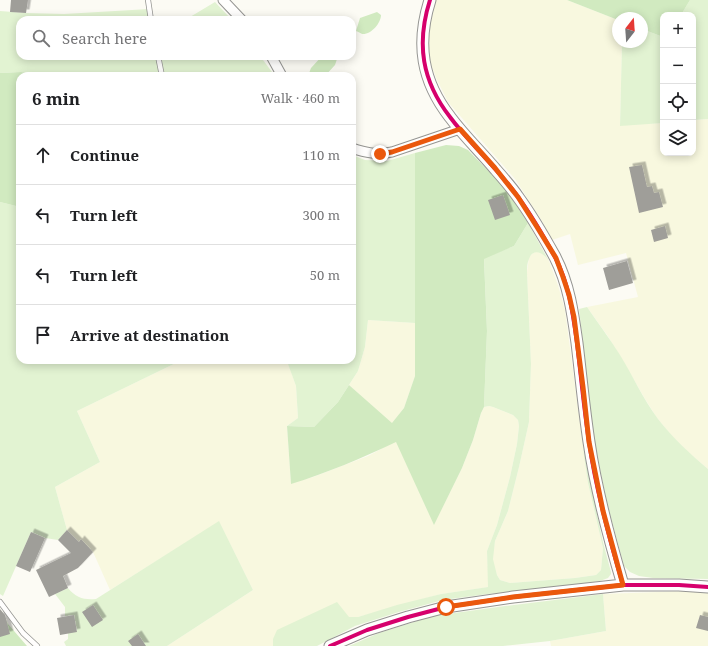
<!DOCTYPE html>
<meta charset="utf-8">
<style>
body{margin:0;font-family:"Noto Serif",serif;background:#f6f6f6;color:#202124}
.controls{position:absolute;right:12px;top:12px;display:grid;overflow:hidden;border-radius:8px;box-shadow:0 2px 10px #0003}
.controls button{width:36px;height:36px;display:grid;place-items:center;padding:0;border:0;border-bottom:1px solid #e0e0e0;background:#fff;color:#202124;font:20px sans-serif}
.compass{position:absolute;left:612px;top:12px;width:36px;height:36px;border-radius:50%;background:#fff;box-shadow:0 2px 10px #0003;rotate:17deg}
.stop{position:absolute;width:12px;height:12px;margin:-9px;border:3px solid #ea580c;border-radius:50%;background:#fff}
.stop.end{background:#ea580c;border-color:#fff;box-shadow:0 1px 4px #0008}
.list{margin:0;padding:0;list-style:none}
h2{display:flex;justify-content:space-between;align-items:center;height:52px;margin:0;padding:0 16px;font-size:17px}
h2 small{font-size:13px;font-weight:400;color:#757577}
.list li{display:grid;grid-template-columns:26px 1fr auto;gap:12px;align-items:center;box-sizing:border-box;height:60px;padding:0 16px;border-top:1px solid #e0e0e0}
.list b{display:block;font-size:15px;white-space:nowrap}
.list em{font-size:13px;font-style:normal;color:#757577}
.icon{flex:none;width:22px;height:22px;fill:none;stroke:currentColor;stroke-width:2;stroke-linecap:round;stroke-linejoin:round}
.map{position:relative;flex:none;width:708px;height:646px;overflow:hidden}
.search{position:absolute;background:#fff;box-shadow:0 2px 10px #0003;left:16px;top:16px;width:340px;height:44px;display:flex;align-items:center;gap:10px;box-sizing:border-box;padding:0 14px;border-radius:12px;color:#757577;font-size:15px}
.panel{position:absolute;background:#fff;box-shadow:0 2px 10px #0003;left:16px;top:72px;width:340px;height:292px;border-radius:12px}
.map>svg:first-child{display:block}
</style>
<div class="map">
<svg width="708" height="646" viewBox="0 0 708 646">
<defs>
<filter id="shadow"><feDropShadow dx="3.5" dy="-3.5" stdDeviation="0" flood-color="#0004"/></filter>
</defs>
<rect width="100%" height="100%" fill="#fcfbf4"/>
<!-- farmland -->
<path fill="#f8f8df" d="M436,0H567L618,20V42H622L620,125L663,123V153H693V120L708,119V469L689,453L671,435L657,418L645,399L620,356L607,335L587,307L638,297L626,253L578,265L570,234L552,240L542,221L515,179L448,102L437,80L429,60L428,33Z
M535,252H539L543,254L546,256L549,261L558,285L565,310L588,483L603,548L601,570L596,575L575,578L510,583L500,580L497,575L492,559L495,541L508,511L519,467L529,422L531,364L527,272L529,257L532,254Z
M368,320L415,323V376L404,408L392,424L349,385L358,371L365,347Z
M182,360H282L288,363L296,386L298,418L287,426L291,483L313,477L368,456L396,441L434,524L462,468L473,440L481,413L484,407L489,406L493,407L513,415L518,420L519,426L517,444L510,477L497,525L487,551L489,587L441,594L358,617H349L273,639V646H167L253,590L219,522L110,590L93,552L81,540L79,542L67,530L55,487L100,462L77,411Z
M688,591L708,592V646H551L550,641L606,631L603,594Z"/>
<!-- green -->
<path fill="#e2f3d2" d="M690,0H708V119L693,120V15H681Z
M215,2L232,20H185Z
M149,9L151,20H20V56H260L275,76H46L21,72L0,73V11L26,13L64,14Z
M642,29L663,37V123L620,126L622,42H642Z
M415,153V323L368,320L365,347L358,371L338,402L314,427L287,426L298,418L296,386L288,364L282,360H352V155L365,160L387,161Z
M0,202L20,207V360H182L77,411L100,462L55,487L67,530L58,540L45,538L31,532L3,596L0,594Z
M528,223L549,261C544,253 533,247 529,259C527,263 527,268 527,272L531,364L529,422L519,467L508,511L495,541L493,559L497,575L500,580L510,583L575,578L596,575L601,570L603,548L588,483L583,449L603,542L611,572V574L608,578L600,581L566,586L488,594L443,600L399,612L355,626L317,646H273V639L277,630L337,602L349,617H358L397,605L441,594L488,587L487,551L497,525L510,477L517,444L519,426L518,420L513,415L493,407L489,406L484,407L487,331L484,258L514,246Z
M587,307C598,323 610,339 620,355C633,376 643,399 658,419C673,438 690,454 708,469V579L653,578L639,576L630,572L624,566L607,503L594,439L579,309Z
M219,521L253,590L167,646H66L64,642L68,639V633L77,631L74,615L65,616V607L55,594L68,588C76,598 84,600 96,599Z
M603,594L606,631L550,641L503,646H349L379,633L433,616L505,606Z"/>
<!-- forest -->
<path fill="#d1eac0" d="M567,0H690L681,15H663V37L642,29V18H618V20Z
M377,12L381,15C381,23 371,35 362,34C362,34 357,31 356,31L360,18Z
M322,56H336L337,59L335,65L325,76H308L311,68Z
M21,72L46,76H20V207L0,202V73Z
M446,145L459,146L468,150L505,188L528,223L514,246L484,259L487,331L484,407L481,413L473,440L462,468L434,525L396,442C362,458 327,473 291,484L287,426L314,427L338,402L349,385L392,423L404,408L415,376V153Z
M0,614L6,620L8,624L27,646H0Z"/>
<!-- building -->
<path fill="#9f9e99" filter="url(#shadow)" d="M11,0H28L26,13L10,12Z
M642,165L647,187L652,186L654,193L659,192L663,207L639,213L629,167Z
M503,195L510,215L495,220L488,200Z
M665,226L668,238L654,242L651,230Z
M627,261L633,283L609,290L603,268Z
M67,530L79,542L81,539L93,552L78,568L63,576L68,588L49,597L36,570L71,553L58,540Z
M31,532L45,538L30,572L16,566Z
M93,605L103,620L92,627L82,612Z
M0,609L5,615L10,634L0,637Z
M74,615L77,632L60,635L57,618Z
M700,615L708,617V631L696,628Z
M138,634L146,646H132L128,641Z"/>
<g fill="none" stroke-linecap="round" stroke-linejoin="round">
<defs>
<path id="service" d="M148,0L151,20
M158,56L162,76
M0,602L23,633L37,646"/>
<path id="minor" d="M223,0L242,20
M271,56L282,76
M352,148C366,153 377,155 392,152L460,129"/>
<path id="tertiary" d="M430,0C416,44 422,81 450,117C464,136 481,152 496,170C504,179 512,188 518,197C532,216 544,237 555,257C569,284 573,314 577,343C581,376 584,409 589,442C596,490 609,538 623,585
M330,646L367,630L408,617L446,607L513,597L623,585H679L708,587"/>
</defs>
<!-- service casing -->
<use href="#service" stroke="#959592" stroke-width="6"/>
<!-- minor casing -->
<use href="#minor" stroke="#959592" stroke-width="11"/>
<!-- tertiary casing -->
<use href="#tertiary" stroke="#959592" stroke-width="13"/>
<!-- service -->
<use href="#service" stroke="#fffefd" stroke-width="4.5"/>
<!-- minor -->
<use href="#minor" stroke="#fffefd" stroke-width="9"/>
<!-- tertiary -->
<use href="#tertiary" stroke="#fffefd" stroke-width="11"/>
<defs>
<path id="cycleway" d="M430,0C416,44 422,81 450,117C464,136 481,152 496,170C504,179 512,188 518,197C532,216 544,237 555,257C569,284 573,314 577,343C581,376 584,409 589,442C596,490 609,538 623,585
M330,646L367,630L408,617L446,607L513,597L623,585H679L708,587"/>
</defs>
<!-- cycleway casing -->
<use href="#cycleway" stroke="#fff" stroke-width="6"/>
<!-- cycleway -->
<use href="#cycleway" stroke="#d6006c" stroke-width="4"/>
</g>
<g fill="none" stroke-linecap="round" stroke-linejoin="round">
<!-- route -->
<path stroke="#ea580c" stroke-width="5" d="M380,154L392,152L460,129L495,168L518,197L537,227L556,258L563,277L569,295L574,317L583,387L589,442L603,511L623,585L513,597L446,607"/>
</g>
</svg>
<div class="controls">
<button>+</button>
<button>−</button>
<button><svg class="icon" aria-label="locate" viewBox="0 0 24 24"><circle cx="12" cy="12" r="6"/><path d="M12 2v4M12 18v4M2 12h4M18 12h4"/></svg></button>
<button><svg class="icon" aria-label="layers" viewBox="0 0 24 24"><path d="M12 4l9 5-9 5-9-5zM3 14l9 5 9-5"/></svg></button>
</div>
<svg class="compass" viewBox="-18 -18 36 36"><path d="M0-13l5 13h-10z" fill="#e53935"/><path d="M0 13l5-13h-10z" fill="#757577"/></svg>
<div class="stop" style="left:446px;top:607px"></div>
<div class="stop end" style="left:380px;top:154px"></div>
<div class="search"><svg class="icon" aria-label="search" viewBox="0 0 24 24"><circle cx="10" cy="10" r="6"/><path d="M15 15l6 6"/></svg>Search here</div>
<section class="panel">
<h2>6 min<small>Walk · 460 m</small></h2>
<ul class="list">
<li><svg class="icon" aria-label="ahead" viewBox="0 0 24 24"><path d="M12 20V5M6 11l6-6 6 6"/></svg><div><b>Continue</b></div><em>110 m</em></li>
<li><svg class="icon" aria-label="left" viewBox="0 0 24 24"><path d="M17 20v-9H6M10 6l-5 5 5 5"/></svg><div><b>Turn left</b></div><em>300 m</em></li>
<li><svg class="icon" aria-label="left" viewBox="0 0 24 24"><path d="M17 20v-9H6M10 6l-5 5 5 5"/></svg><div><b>Turn left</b></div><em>50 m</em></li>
<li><svg class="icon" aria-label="arrive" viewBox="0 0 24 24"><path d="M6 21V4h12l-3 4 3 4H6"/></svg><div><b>Arrive at destination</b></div></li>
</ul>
</section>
</div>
